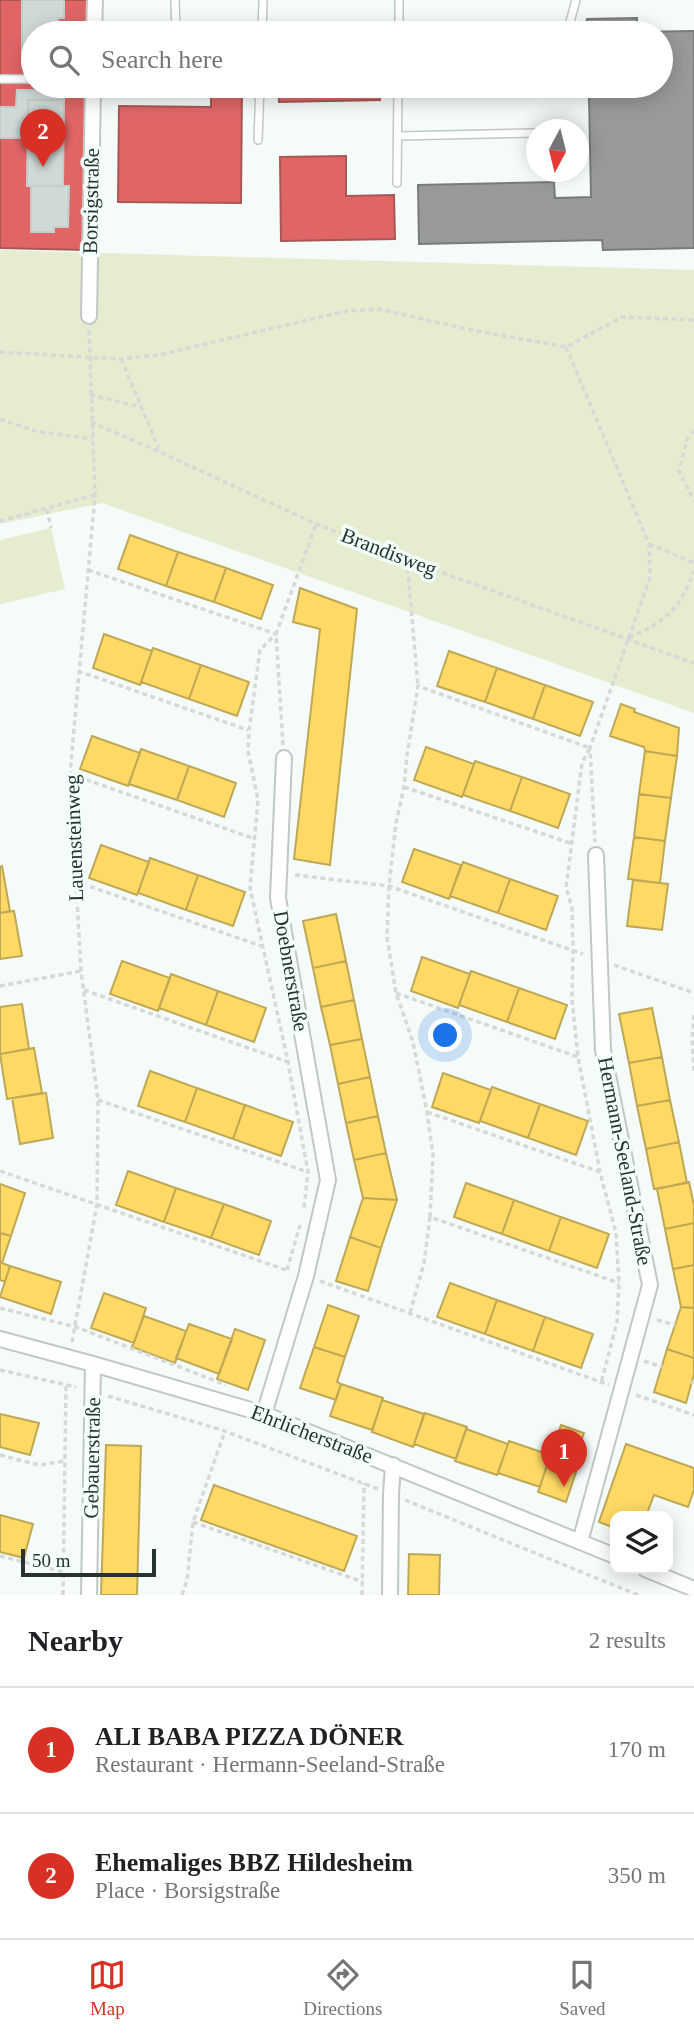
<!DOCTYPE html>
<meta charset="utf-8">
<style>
body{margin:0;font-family:"Times New Roman",serif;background:#f2f2f2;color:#202124}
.controls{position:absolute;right:21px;bottom:21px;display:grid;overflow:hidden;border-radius:14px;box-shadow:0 4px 18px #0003}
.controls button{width:63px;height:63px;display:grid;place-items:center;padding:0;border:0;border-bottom:2px solid #e0e0e0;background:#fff;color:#202124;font:35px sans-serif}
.compass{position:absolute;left:526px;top:119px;width:63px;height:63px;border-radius:50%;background:#fff;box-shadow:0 4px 18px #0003;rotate:187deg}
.scale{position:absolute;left:21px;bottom:18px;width:135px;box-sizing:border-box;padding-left:7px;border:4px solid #27342e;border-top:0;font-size:19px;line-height:24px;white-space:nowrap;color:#27342e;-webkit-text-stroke:5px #f2fef8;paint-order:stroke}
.you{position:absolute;left:446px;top:1036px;width:24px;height:24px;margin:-18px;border:5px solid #fff;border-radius:50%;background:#1a73e8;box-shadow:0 0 0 10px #1a73e833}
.badge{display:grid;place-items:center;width:46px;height:46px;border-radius:50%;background:#d93025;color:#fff;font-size:23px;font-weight:700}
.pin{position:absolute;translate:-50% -58px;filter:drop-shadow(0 2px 4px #0008)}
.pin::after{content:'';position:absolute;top:37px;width:24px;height:21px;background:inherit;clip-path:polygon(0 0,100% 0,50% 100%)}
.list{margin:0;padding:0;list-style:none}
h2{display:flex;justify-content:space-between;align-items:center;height:91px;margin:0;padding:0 28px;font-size:30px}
h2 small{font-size:23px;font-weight:400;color:#757577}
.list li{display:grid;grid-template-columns:46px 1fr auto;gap:21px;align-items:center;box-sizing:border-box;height:126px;padding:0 28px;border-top:2px solid #e0e0e0}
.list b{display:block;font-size:26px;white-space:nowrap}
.list p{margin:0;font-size:23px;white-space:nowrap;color:#757577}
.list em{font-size:23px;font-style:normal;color:#757577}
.icon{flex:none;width:38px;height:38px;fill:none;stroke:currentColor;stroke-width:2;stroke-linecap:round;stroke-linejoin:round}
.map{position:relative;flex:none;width:694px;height:1595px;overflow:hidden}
.search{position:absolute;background:#fff;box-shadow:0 4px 18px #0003;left:21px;right:21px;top:21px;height:77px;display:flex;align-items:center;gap:18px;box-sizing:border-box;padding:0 24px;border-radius:38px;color:#757577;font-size:26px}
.sheet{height:343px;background:#fff}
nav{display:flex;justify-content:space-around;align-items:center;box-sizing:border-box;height:98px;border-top:2px solid #e0e0e0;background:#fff;font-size:19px;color:#757577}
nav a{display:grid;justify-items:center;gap:4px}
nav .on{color:#d93025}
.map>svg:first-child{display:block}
</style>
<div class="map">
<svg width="694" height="1595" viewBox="0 0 694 1595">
<rect width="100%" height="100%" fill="#f5fbf8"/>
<!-- green -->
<path fill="#e6ecd0" d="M0,250L694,270V713L102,503L0,524Z
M51,528L65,589L0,604V540Z"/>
<!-- homes -->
<path fill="#ffd966" stroke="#bea855" stroke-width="2" d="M130,535L178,552L166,586L118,569Z
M178,552L226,568L214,602L166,586Z
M226,568L273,585L261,619L214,602Z
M300,588L357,609L330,865L294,859L320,629L293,622Z
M104,634L152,651L140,685L93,668Z
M153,648L201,665L189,699L141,682Z
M449,651L497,668L485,702L437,686Z
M201,665L249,682L237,716L189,699Z
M497,668L545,685L533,719L485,702Z
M545,685L593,702L580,736L533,719Z
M621,704L635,709L634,712L679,728L677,756L645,751L644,747L610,736Z
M92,736L140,753L128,786L80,769Z
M426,747L474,764L462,797L414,780Z
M141,749L189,766L177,800L129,784Z
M645,751L677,756L671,798L639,794Z
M475,761L522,777L510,811L463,795Z
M189,766L236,783L224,817L177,800Z
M522,777L570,794L558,828L510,811Z
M639,794L671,798L665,841L634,837Z
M634,837L665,841L660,883L628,879Z
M101,845L149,862L137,895L89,878Z
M414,849L461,865L449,899L402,882Z
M150,858L198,875L186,910L138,893Z
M463,862L510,879L498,913L450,896Z
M2,866L10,911L0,913V867Z
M198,875L245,892L233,926L186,910Z
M510,879L558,896L546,930L498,913Z
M633,880L668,884L662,930L627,926Z
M14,911L22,956L0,959V913Z
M336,914L346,961L313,968L303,921Z
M422,957L470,974L458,1008L411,991Z
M122,961L170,978L158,1011L110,994Z
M346,961L354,1000L321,1007L313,968Z
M471,971L519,988L507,1022L459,1005Z
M171,974L218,991L206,1025L159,1008Z
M519,988L567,1005L555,1039L507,1022Z
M218,991L266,1008L254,1042L206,1025Z
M354,1000L362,1039L330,1045L321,1007Z
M22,1004L29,1049L0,1054V1007Z
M652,1008L662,1057L629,1063L619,1014Z
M362,1039L370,1077L338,1084L330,1045Z
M34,1048L42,1093L7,1099L0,1054Z
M662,1057L670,1100L637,1106L629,1063Z
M150,1071L197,1088L185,1122L138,1106Z
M443,1073L491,1090L479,1123L432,1107Z
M370,1077L378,1116L346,1123L338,1084Z
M492,1087L540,1104L528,1138L480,1121Z
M197,1088L245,1105L233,1139L185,1122Z
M46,1093L53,1138L20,1144L12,1098Z
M670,1100L679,1142L646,1149L637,1106Z
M540,1104L588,1121L576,1155L528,1138Z
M245,1105L293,1122L281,1156L233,1139Z
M378,1116L386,1153L354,1160L346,1123Z
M679,1142L687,1183L654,1189L646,1149Z
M386,1153L397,1200L363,1198L354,1160Z
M128,1171L176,1188L164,1222L116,1205Z
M689,1182L694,1205V1223L665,1229L657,1189Z
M466,1183L514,1200L502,1234L454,1217Z
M0,1184L25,1193L11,1236L0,1233Z
M176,1188L224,1204L211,1238L164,1222Z
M363,1198L397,1200L381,1248L350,1237Z
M514,1200L561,1217L549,1251L502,1234Z
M224,1204L271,1221L259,1255L211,1238Z
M561,1217L609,1234L597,1268L549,1251Z
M694,1223V1265L673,1269L665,1229Z
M0,1233L11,1236L2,1263L10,1266L5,1282L0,1280Z
M350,1237L381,1248L368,1291L336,1281Z
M694,1265V1308L681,1307L673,1269Z
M10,1266L61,1282L51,1314L0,1297Z
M450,1283L497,1300L485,1334L437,1317Z
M104,1293L146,1308L134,1343L91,1328Z
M497,1300L545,1317L533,1351L485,1334Z
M328,1305L359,1316L345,1357L314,1347Z
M681,1307L694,1308V1358L667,1349Z
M144,1316L186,1331L175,1363L132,1347Z
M545,1317L593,1334L581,1368L533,1351Z
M189,1324L232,1339L219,1374L176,1358Z
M235,1329L265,1340L248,1390L217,1379Z
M314,1347L345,1357L337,1382L341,1384L336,1400L300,1388Z
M667,1349L694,1358V1374L686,1403L654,1392Z
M341,1384L383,1398L372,1430L330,1416Z
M382,1400L424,1414L413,1447L372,1432Z
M425,1413L467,1427L456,1459L414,1444Z
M0,1414L39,1423L30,1455L0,1447Z
M561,1425L584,1433L577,1452L582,1454L566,1502L538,1492Z
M466,1429L508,1444L497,1475L455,1461Z
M509,1441L550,1455L540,1487L498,1473Z
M626,1444L694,1468V1490L688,1507L654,1495L646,1516H615V1528L599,1522Z
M106,1445L141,1446L137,1595H101Z
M214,1485L357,1536L344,1571L201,1520Z
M0,1515L33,1524L24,1558L0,1552Z
M409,1554L440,1555L439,1595H408Z"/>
<!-- shops -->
<path fill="#e06666" stroke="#a85755" stroke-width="2" d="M0,0H89V33H33V86H88L85,250L0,248Z
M379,25V33H278V27Z
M211,86H242L241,203L118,202L119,106L211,107Z
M278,86H380V100L279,102Z
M346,156V196L394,195L395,239L281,241L280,157Z"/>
<!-- industry -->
<path fill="#999" stroke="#777b79" stroke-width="2" d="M637,18V32L694,31V248L603,250L602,240L419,244L418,185L554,182L555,198L591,197L589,96L564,87L661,86V33H583L587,19Z"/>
<!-- building -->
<path fill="#cfd9d7" stroke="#c3cdcb" stroke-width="2" d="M22,0H64V18H58V33H33V64H22Z
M53,87L66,90L64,100H28V138H0V107H16L17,90H52Z
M28,100H64L63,186H27Z
M31,186H69L68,227H54V232H31Z"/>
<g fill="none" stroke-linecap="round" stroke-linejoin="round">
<defs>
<path id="service" d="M175,0L176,33
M262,33L263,0
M399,33V0
M567,33L576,0
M0,79H33
M179,86V90
M398,136L536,133
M258,140L260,86
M397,183L398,86"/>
<path id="minor" d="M94,33L95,0
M89,316L93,86
M0,1339L93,1364L264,1414L615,1556
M264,1414L306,1276L328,1180L278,898L284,758
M580,1542L650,1285L603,1050L596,855
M645,1569L694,1589
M89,1595L93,1364
M390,1595L391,1494L393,1465"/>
</defs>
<!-- service casing -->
<use href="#service" stroke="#c0c8c4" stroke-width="10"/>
<!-- minor casing -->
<use href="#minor" stroke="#c0c8c4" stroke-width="18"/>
<!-- path -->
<path stroke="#d7d9d8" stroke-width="3.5" stroke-dasharray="5 3.5" stroke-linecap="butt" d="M566,347L649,544L650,577L590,748L595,842
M0,352L121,359L163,354L346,311L379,309L466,329L566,347L622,317L694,320
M121,359L160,451
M90,395L142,407
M0,419L35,431L92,439
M91,422L160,452L316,524L407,560L694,663
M694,430L687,439L679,471L694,501
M47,509L51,528
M0,521L95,495
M649,544L694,563
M407,560L418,686
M88,570L276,634L260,650L249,731L248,751L258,800L250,888L288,1062L308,1172L304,1208
M629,638C666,621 679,610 694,571
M78,671L248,730
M283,745L276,634L316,524
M70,774L255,839
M404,787L570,843
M295,875L389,886L583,954
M74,881L264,947
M614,965L694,993
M0,986L81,971
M84,990L288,1062
M396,993L578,1057
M694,1015L692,1039L694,1073
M98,1100L308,1172
M427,1112L600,1172
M0,1171L286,1270
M430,1217L433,1155L427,1112L413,1042L396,993L387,937L389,886L396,823L404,787L407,755L418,686L590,748L582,763L566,888L572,907L573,950L572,1000L578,1057L600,1172L616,1233L619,1283L617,1322L601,1383
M287,1270L300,1225
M320,1281L609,1385
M0,1308L76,1327L226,1385
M410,1313L424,1263L430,1217L619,1283
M657,1320L675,1325
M72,1342L97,1204L98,1100L81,971L70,774L95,495L89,329
M644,1361L662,1367
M0,1370L76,1387
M691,1383L694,1382
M636,1395L694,1415
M108,1396L222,1430L378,1489
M0,1455L39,1465L65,1461
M405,1500L638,1595
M193,1522L363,1582
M0,1556L64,1572
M63,1595L66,1385
M182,1595L187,1580L193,1522L225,1431
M362,1595L364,1483"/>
<!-- service -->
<use href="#service" stroke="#fefefe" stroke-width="7"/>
<!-- minor -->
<use href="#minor" stroke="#fefefe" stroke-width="14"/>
</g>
<g text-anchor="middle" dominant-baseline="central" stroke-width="7" stroke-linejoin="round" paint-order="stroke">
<!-- street labels -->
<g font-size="21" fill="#27342e" stroke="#f2fef8">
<text transform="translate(91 201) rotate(-89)">Borsigstraße</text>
<text transform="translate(389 552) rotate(21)">Brandisweg</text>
<text transform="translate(74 838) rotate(-92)">Lauensteinweg</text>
<text transform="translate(291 971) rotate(80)">Doebnerstraße</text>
<text transform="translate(625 1161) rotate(79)">Hermann-Seeland-Straße</text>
<text transform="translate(312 1434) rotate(21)">Ehrlicherstraße</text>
<text transform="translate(92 1458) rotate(-89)">Gebauerstraße</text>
</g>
</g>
</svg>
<div class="controls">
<button><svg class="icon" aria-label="layers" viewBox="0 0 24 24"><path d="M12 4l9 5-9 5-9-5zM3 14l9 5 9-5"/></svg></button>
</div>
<svg class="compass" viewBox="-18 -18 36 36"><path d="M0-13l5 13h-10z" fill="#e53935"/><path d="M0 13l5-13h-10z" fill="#757577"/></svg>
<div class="scale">50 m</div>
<div class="you"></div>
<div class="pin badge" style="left:564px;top:1487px">1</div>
<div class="pin badge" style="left:43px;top:167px">2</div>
<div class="search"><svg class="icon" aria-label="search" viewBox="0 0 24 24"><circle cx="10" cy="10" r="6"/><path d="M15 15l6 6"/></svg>Search here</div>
</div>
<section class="sheet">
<h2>Nearby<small>2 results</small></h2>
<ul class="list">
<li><span class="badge">1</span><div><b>ALI BABA PIZZA DÖNER</b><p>Restaurant · Hermann-Seeland-Straße</p></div><em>170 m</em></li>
<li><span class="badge">2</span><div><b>Ehemaliges BBZ Hildesheim</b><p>Place · Borsigstraße</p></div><em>350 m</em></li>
</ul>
</section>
<nav>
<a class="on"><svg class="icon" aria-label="map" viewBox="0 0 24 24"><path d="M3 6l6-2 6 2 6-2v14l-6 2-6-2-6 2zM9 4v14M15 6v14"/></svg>Map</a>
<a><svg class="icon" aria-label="directions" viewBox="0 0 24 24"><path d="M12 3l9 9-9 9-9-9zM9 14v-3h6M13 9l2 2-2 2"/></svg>Directions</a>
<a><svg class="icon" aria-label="saved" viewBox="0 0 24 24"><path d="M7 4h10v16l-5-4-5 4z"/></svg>Saved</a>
</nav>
